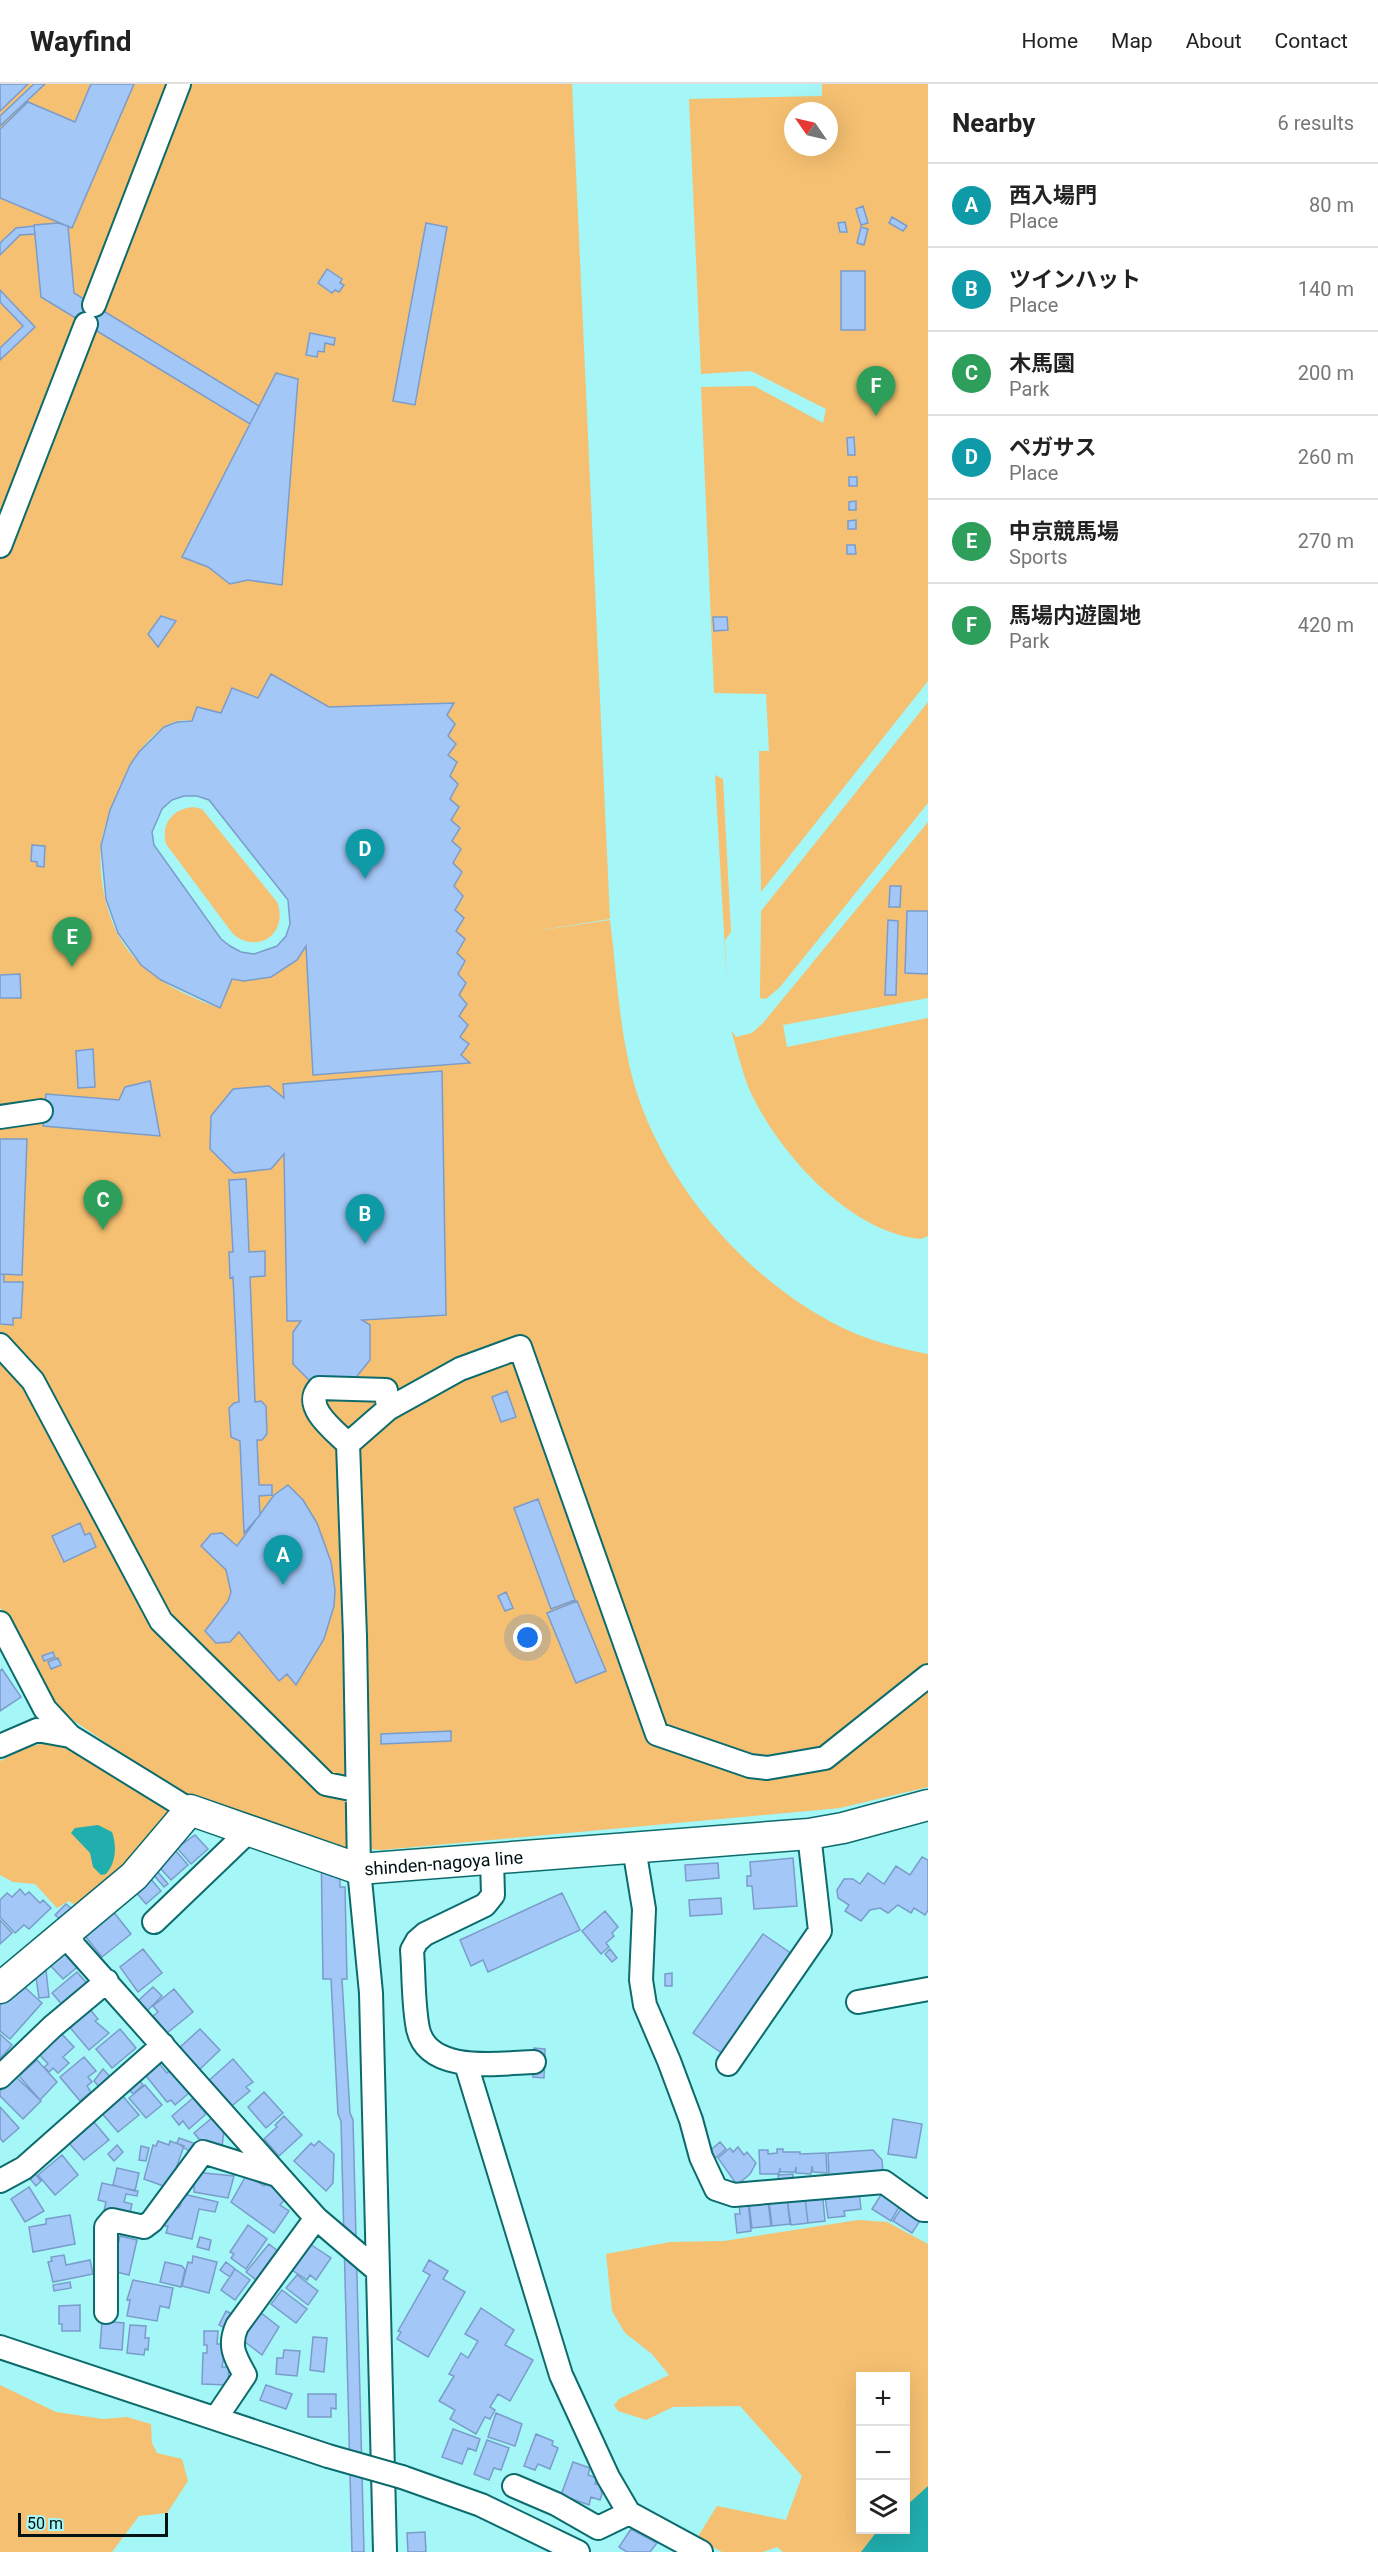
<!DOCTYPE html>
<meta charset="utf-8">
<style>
body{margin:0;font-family:Roboto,"Noto Sans JP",sans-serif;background:#f2f2f2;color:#222}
.controls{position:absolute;right:18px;bottom:18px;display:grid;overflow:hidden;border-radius:0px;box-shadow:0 6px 24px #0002}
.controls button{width:54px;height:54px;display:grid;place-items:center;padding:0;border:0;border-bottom:2px solid #e0e0e0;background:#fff;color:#222;font:30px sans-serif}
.compass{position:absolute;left:784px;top:18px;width:54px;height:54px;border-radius:50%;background:#fff;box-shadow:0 6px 24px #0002;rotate:304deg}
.scale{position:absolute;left:18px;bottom:15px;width:150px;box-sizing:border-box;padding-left:6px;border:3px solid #001212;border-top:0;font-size:16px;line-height:21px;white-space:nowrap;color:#001212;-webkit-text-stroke:4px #a5f6f6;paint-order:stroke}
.you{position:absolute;left:528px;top:1554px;width:21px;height:21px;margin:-15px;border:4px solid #fff;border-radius:50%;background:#1a73e8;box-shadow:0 0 0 9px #1a73e833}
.badge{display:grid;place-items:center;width:39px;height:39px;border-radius:50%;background:#111827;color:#fff;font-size:20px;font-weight:700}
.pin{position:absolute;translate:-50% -50px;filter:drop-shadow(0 2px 3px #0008)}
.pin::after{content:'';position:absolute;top:32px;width:21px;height:18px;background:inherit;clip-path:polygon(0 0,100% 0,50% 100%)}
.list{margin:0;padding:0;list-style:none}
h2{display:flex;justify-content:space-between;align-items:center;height:78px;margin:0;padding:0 24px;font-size:26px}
h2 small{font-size:20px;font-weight:400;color:#767676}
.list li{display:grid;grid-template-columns:39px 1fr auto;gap:18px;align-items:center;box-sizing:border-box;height:84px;padding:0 24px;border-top:2px solid #e0e0e0}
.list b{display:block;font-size:22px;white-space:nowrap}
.list p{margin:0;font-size:20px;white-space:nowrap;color:#767676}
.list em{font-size:20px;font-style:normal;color:#767676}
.icon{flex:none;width:33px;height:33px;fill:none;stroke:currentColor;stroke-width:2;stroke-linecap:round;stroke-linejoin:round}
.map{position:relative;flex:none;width:928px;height:2468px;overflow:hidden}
header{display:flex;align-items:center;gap:36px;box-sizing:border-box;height:84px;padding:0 30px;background:#fff;border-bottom:2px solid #e0e0e0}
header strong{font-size:28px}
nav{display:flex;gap:33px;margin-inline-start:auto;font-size:21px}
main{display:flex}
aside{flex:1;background:#fff}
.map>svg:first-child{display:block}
</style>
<header>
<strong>Wayfind</strong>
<nav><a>Home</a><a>Map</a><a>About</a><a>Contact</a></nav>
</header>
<main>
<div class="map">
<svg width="928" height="2468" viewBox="0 0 928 2468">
<rect width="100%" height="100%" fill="#a5f6f6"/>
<!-- green -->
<path fill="#f5c071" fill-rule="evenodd" d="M0,0H572L610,835L529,848L610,836C617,891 619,949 635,1003C665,1102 749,1198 841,1243C869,1257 898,1264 928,1270V1703L840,1724L382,1766L325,1762L185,1712L52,1622L0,1523ZM271,590L329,623L454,619L447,631L455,640L448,652L456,660L448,671L457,678L450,692L458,700L450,715L459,723L451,736L459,744L452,757L460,765L453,779L462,788L454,802L463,812L455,826L457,869L465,877L458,890L466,899L459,911L467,920L459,932L468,941L460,953L469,960L461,971L469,979L306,862C288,888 264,900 232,895L219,924C184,911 147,894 125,862C106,835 98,793 101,760C106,725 145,626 192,637L197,623L221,629L232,604L258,614Z
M822,0H928V597L761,808L759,667H769L766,610L714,609L701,303L754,302L823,339L826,325L751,287L701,290L689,15L822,12ZM793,27H829V63H793Z
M928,618V719L780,903L766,915L760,914L761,827Z
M715,691L723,695L731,848L725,856L727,902Z
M193,723L202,725L277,818C289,849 258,871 233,850L166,760C161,740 172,725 193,723Z
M928,738V914L783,941L787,963L928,934V1152L921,1155C849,1148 779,1069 750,1007C742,988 737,966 731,946L736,953L752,949L763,939Z
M44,1659L61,1660L170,1725L172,1737L84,1827L69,1817L57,1824L35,1800L13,1798L0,1791V1677L26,1664Z
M858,2136L887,2138L928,2160V2468H783L777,2463L763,2468H722L697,2454L717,2422L786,2436L802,2392L740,2322L673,2323L646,2336L618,2327L614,2321L619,2315L669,2291L652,2270L625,2249L612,2227L606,2170L670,2158L724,2157ZM860,2292H906V2446H860Z
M0,2301L56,2328L103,2335L127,2333L151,2340L152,2359L157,2369L182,2375L188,2397L167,2429L139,2432L112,2468H0Z"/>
<!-- water -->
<path fill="#21aeaf" d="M98,1741L112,1748C117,1762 116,1779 106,1790L101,1791L93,1783L90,1769L71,1749L75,1744Z
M928,2402V2468H861L878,2446H906V2422Z"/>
<!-- building -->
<path fill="#a3c7f7" stroke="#7a9ccb" stroke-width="1.5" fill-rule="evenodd" d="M0,0H28L0,27Z
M34,0H45L0,42V32Z
M91,0H134L72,144L0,114V45L28,18L75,38Z
M863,122L868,139L861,141L856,125Z
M892,133L907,142L903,147L889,139Z
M845,138L847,148H840L838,139Z
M58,139L68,142L74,209L259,322L250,340L41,213L34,141Z
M426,139L447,143L415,321L393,317Z
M34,142L35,150L20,151L0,171V159L16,144Z
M861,143L868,145L864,161L857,159Z
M327,185L342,195L340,199L344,201L339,208L335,206L332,209L318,199Z
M841,187H865V246H841Z
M0,206L35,243L0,276V264L23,242L0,218Z
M310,249L335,254L334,261L325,259L324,268L318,267L317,273L306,271Z
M276,289L298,295L282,501L248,496L230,500L208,483L182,473Z
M854,353L855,371H848L847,354Z
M849,393H857V402H849Z
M856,417V426H849V418Z
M856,436V445H848V437Z
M847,461H855L856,470H847Z
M161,532L176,537L158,563L148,550Z
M713,533H727L728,546L714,547Z
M271,590L329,623L454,619L447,631L455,640L448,652L456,660L448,671L457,678L450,692L458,700L450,715L459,723L451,736L460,744L452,757L461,765L453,779L462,788L454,802L463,812L455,826L464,834L456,847L465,855L457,869L465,877L458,890L466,899L459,911L467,920L459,932L468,941L460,953L469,960L461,971L470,979L313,991L306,862L297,876L271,893L244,897L232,895L220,924L161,896L141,881L118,849L106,815L101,762L110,726L130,681L139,668L164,643L177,638L192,637L197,623L221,629L232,604L258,614ZM184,712H197L209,716L288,816L290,840L286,852L277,862L254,870L241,868L230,862L221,855L154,761L152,748L162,725L172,716Z
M32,761L45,762L44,783L37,782V778L31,777Z
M890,802H901L900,823H889Z
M907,827H928V890L905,889Z
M888,836L898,837L896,911H885Z
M20,890L21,914H0V891Z
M93,965L95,1003L78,1004L76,967Z
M442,987L446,1231L362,1236L370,1241V1276L349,1302H315L293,1280V1248L301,1237H287L284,1070L271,1085L234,1089L210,1065L211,1032L233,1005L269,1002L284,1014L283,1000Z
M150,997L160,1052L43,1042L46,1010L119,1016L125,1003Z
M0,1055H27L22,1191L0,1190Z
M246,1095L249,1168L265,1167V1192L250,1193L255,1318L261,1317L266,1322L267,1350L262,1356H257L259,1401H272V1411L259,1412L260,1431L244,1449L240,1357L231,1353L229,1324L234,1319L239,1318L233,1193L230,1194L229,1168H233L229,1096Z
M0,1190L4,1191V1198H23L21,1234H13V1241L0,1240Z
M507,1307L516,1333L501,1338L492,1313Z
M288,1401L303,1416L317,1439L331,1478L335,1506L334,1522L324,1555L296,1601L287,1590L279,1597L239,1548L230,1558L216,1559L205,1547L228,1517L231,1508L226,1486L201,1462L211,1450L222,1449L237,1462L274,1411Z
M538,1415L575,1516L551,1525L514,1424Z
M80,1439L85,1451L90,1449L96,1463L64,1478L52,1452Z
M506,1508L513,1524L505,1527L498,1512Z
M577,1517L606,1587L576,1599L547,1529Z
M53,1568L55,1573L44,1577L42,1572Z
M58,1574L61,1581L51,1585L48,1578Z
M2,1585L21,1613L0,1627V1587Z
M451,1647V1657L381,1660V1650Z
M195,1751L208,1765L191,1780L177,1764Z
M321,1760L339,1761L340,1803H345L347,1895H342L350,2029L353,2036L364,2468H352L341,2037L338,2030L331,1895H323Z
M175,1766L188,1781L171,1796L160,1784Z
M922,1773L928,1776V1826L925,1831L914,1824L911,1829L898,1821L888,1829L880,1824L870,1826L861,1837L845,1827L849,1821L838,1814L837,1806L844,1795H853L860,1800L868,1789L884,1800L896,1782L910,1791Z
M793,1774L797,1822L754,1825L752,1802H747V1792H751L750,1778Z
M718,1779L719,1794L686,1797L685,1781Z
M157,1787L168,1800L164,1803L153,1790Z
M149,1793L161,1807L146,1820L134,1806Z
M20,1805L25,1811L29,1808L40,1819L43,1816L51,1824L29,1845L24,1841L15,1849L0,1833V1816L7,1809L12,1813Z
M562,1809L580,1846L488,1888L483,1876L471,1882L460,1856Z
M721,1814L722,1830L690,1832L689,1816Z
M66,1820L72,1825L61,1836L55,1831Z
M112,1826L131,1850L102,1873L85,1852L95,1844L93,1841Z
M605,1827L618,1843L612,1849L614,1852L606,1859L609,1863L601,1870L582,1847Z
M0,1836L12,1849L0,1860Z
M763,1850L792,1870L723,1970L693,1949Z
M64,1861L80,1881L63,1895L48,1879Z
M143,1865L162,1889L138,1908L120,1883Z
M610,1865L617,1874L612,1878L605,1870Z
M46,1886L49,1913L39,1914L35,1887Z
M77,1888L90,1903L65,1924L52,1909Z
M672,1889V1902H665V1890Z
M20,1899L42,1919L10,1955L0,1947V1921Z
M153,1903L162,1912L147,1927L138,1917Z
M174,1905L193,1928L167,1949L153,1932L158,1928L153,1922Z
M89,1924L98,1935L95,1937L109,1949L89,1966L68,1941Z
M120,1945L136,1964L112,1984L96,1965Z
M200,1945L220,1966L198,1987L178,1965Z
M60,1948L74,1963L63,1973L69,1979L58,1989L53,1984L49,1988L44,1983L48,1980L39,1970Z
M0,1950L12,1961L0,1975Z
M534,1964L545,1965L544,1994L533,1993Z
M84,1973L96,1987L88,1993L92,1998L87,2002L91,2008L80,2017L60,1993Z
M233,1975L253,1998L246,2003L250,2007L228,2025L206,1999Z
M37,1976L57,1998L40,2016L19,1992Z
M157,1977L167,1989L170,1986L189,2009L175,2021L171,2016L167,2018L143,1988Z
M103,1985L111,1994L100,2004L94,1997Z
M15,1992L41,2017L23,2035L0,2012V2007Z
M137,1993L143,2001L133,2010L126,2002Z
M145,2001L162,2021L146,2034L129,2014Z
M264,2008L283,2029L266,2044L248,2023Z
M120,2009L139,2031L118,2048L100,2027Z
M193,2014L206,2030L189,2045L183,2037L179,2041L172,2032Z
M0,2023L19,2044L3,2058L0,2054Z
M284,2032L302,2051L279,2072L264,2055L277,2043L275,2041Z
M213,2033L224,2046L222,2063L199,2055L194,2049Z
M893,2035L922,2040L916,2074L888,2070Z
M94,2038L109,2056L84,2076L69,2059Z
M179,2054L196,2060L192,2069L177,2059Z
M158,2057L169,2061L170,2057L184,2062L169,2104L144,2095L153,2061L156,2062Z
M319,2057L334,2070L333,2099L326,2107L294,2077L311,2059L314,2062Z
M720,2058L726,2065L714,2075L708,2068Z
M117,2061L123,2068L114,2077L108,2070Z
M141,2062L149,2064L146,2077L139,2076Z
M738,2063L744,2071L747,2068L756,2079L750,2090L737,2101L718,2074L730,2064L733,2068Z
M777,2065H783V2068H800V2070L826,2069L827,2089L813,2088L812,2082L811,2090L796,2089V2083L795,2088H780V2084L779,2090H760L759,2066H768V2070L777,2069Z
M873,2066L882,2076L883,2089L829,2091L828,2069Z
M62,2071L78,2091L55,2111L38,2091Z
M117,2084L139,2089L135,2107L113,2101Z
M32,2086L41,2097L36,2102L27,2091Z
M194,2088L234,2092L228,2114L194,2108Z
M247,2090L264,2102L268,2095L286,2114L280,2121L289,2127L274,2149L231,2118Z
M793,2090V2099L779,2100L778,2091Z
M102,2099L138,2107L137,2112L126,2110L124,2118L132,2120L129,2133L104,2127L106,2118L98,2116Z
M29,2103L44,2127L25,2138L11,2115Z
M884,2106L902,2118L891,2137L872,2125Z
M859,2108L861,2125L844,2127L845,2132L828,2134L825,2112Z
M179,2109L218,2118L215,2128L199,2125L192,2155L166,2149L168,2142H165L170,2122L179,2124L181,2119L177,2118Z
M815,2112V2116L823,2115L825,2137L808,2139L805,2113Z
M787,2114H805L808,2139L791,2141Z
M787,2115L790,2140L772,2142L769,2117Z
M768,2117L771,2142L752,2144L749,2119Z
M748,2118L751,2147L737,2149L735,2130H740L739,2119Z
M904,2120L923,2132L912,2149L893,2137Z
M70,2131L75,2160L33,2168L29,2143L46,2140V2135Z
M248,2141L267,2155L246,2185L231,2174L234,2170L230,2168Z
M120,2152L137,2156L129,2191L112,2187Z
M200,2153L211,2156L209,2166L197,2163Z
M269,2160L284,2172L261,2200L246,2188Z
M310,2160L331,2174L316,2196L310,2191L307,2196L292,2186Z
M64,2171L66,2181L90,2176L93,2190L53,2198L48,2178L52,2177L51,2173Z
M193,2172L217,2178L209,2209L182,2202L188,2178L192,2179Z
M429,2176L448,2187L443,2195L465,2208L428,2273L397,2255L401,2248L398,2247L430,2191L423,2187Z
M165,2178L182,2182L185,2186L181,2203L160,2198Z
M226,2178L235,2185L230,2193L220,2186Z
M235,2185L250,2196L235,2216L221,2206Z
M297,2191L318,2207L308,2221L286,2204Z
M133,2196L173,2204L169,2224L160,2222L157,2237L127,2232L130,2216H127Z
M70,2198L71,2204L54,2207L53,2201Z
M282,2206L307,2225L296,2239L271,2220Z
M80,2221V2247H62V2240H59V2222Z
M481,2224L514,2246L505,2261L533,2276L510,2317L498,2310L490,2323L495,2326L490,2335L485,2333L476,2350L450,2335L455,2326L439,2317L454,2292L449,2290L461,2269L468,2274L478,2257L465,2250Z
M226,2227L234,2231L231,2247L219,2241Z
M260,2228L279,2243L262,2271L240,2254Z
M102,2237L124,2239L122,2266L100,2264Z
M130,2241L146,2242L145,2254H149L148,2266L145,2265L144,2271L127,2269Z
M204,2247H218L217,2260H226L222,2283H229L228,2301L202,2300L203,2269H207V2261H204Z
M313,2253L327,2254L324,2288L310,2286Z
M284,2266L300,2267L297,2292L276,2290L277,2274H283Z
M266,2301L292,2310L286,2325L260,2316Z
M308,2310H336V2325L331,2324V2333H308Z
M496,2329L522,2340L515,2362L488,2353Z
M453,2345L480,2355L476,2367L468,2364L462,2380L442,2373Z
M536,2350L553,2357L552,2361L558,2364L550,2385L538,2380L535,2386L524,2382Z
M487,2356L509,2364L501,2386L494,2384L489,2396L474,2390Z
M573,2378L590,2384L588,2391L597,2394L595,2400L600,2401L602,2410L600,2416L591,2413L589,2421L561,2411Z
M631,2445L657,2459L650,2468H627L619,2463Z
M425,2448L426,2468H408L407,2449Z"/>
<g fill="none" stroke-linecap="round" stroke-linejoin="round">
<defs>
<path id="minor" d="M94,221L179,0
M0,462L86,240
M0,1033L41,1027
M0,1261L33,1297L161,1537L326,1700L356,1706
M388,1325L460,1285L520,1263L657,1650L750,1682L767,1684L825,1674L928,1592
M348,1360L388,1325L386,1306L319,1304C302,1323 335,1347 348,1360L355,1552L359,1785L371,1909L385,2468
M0,1539L45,1625L70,1652
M0,1662L37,1646L70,1652L190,1726
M634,1764L644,1825L641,1896L645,1921L669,1977L691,2036L701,2073L716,2105L734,2111L884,2098L923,2126H928
M492,1776L493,1811L485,1821L425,1850L417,1857L412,1866C414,1892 413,1920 418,1945C428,1991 501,1979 534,1978
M154,1838L249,1747
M69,1849L74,1862L316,2134L377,2186
M858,1918L928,1905
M466,1980L561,2291L608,2393L629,2429L701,2468
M728,1980L820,1847L809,1750
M0,1993L52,1943L107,1897
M0,2097L24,2084L163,1961
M106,2228V2143L112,2136L144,2143L152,2137L203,2068L277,2091
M0,2263L328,2372
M216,2334L245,2291C235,2273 228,2262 237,2242L316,2134
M402,2393L481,2421L578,2468
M514,2402L556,2420L598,2444L629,2429"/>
<g id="major">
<path id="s1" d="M0,1904L134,1792L190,1726L359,1785L809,1750L843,1744L928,1721"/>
</g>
</defs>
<!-- minor casing -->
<use href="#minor" stroke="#0c6b6c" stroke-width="26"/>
<!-- major casing -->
<use href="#major" stroke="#0c6b6c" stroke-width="33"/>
<!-- minor -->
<use href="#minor" stroke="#fff" stroke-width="22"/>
<!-- major -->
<use href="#major" stroke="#fff" stroke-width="30"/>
<defs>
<path id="minor-bridge" d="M328,2372L402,2393"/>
</defs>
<!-- minor-bridge casing -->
<use href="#minor-bridge" stroke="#0c6b6c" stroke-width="26" stroke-linecap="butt"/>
<!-- minor-bridge -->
<use href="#minor-bridge" stroke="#fff" stroke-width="22"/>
</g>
<g text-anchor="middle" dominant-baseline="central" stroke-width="6" stroke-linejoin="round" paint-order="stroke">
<!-- street labels -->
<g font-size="18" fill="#001212" stroke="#a5f6f6">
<text stroke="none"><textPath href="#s1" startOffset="525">shinden-nagoya line</textPath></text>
</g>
</g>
</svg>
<div class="controls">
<button>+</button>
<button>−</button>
<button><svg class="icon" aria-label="layers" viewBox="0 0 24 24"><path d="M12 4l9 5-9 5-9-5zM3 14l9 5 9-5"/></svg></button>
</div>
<svg class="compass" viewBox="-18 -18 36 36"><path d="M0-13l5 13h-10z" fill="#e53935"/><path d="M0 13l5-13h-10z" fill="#767676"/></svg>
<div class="scale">50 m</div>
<div class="you"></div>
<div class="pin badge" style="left:283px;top:1501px;background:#0f9aa8">A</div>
<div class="pin badge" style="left:365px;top:1160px;background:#0f9aa8">B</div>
<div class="pin badge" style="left:103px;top:1146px;background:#2e9e5b">C</div>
<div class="pin badge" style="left:365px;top:795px;background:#0f9aa8">D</div>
<div class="pin badge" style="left:72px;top:883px;background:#2e9e5b">E</div>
<div class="pin badge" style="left:876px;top:332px;background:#2e9e5b">F</div>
</div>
<aside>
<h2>Nearby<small>6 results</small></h2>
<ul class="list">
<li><span class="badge" style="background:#0f9aa8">A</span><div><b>西入場門</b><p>Place</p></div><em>80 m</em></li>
<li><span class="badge" style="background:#0f9aa8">B</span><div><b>ツインハット</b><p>Place</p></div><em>140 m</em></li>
<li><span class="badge" style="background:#2e9e5b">C</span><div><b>木馬園</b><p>Park</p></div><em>200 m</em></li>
<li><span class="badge" style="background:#0f9aa8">D</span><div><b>ペガサス</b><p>Place</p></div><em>260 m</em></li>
<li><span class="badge" style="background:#2e9e5b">E</span><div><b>中京競馬場</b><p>Sports</p></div><em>270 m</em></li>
<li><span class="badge" style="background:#2e9e5b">F</span><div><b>馬場内遊園地</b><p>Park</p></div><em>420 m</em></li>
</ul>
</aside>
</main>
